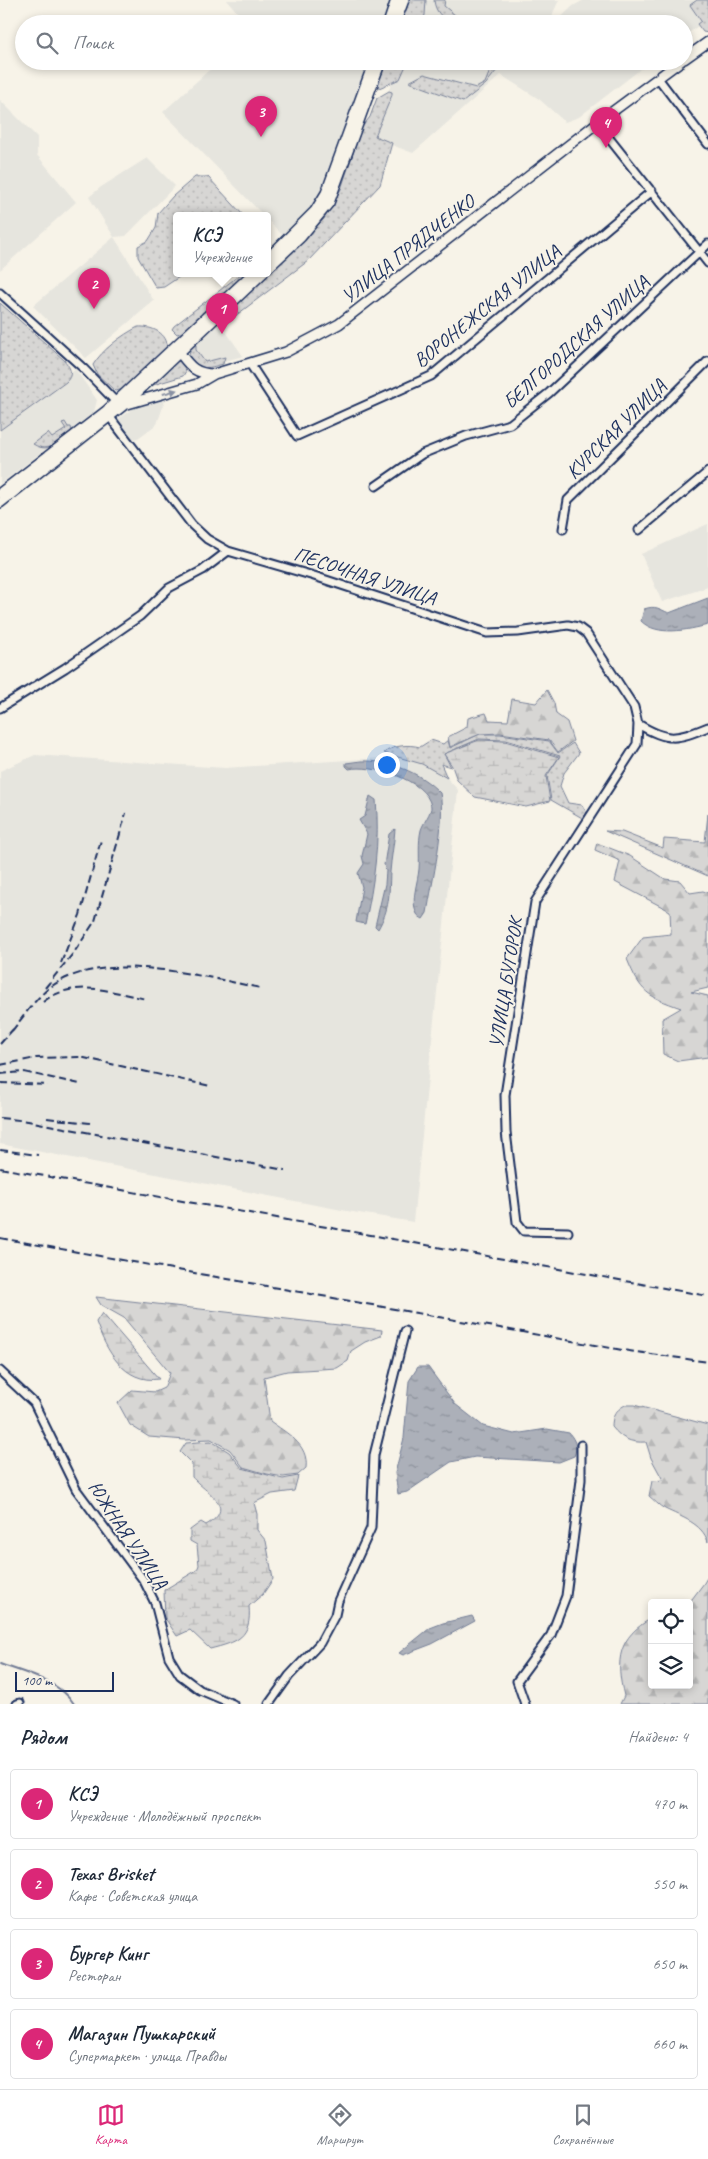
<!DOCTYPE html>
<html lang="ru">
<meta charset="utf-8">
<style>
body{margin:0;font-family:Caveat,sans-serif;background:#f2f2f3;color:#1f2937}
.controls{position:absolute;right:15px;bottom:15px;display:grid;overflow:hidden;border-radius:5px;box-shadow:0 2px 8px #0003}
.controls button{width:45px;height:45px;display:grid;place-items:center;padding:0;border:0;border-bottom:1px solid #e0e1e3;background:#fff;color:#1f2937;font:25px sans-serif}
.scale{position:absolute;left:15px;bottom:12px;width:99px;box-sizing:border-box;padding-left:5px;border:2px solid #1b2f5e;border-top:0;font-size:14px;line-height:18px;white-space:nowrap;color:#1b2f5e;-webkit-text-stroke:4px #f7f3e8;paint-order:stroke}
.you{position:absolute;left:386px;top:764px;width:18px;height:18px;margin:-12px;border:4px solid #fff;border-radius:50%;background:#1a73e8;box-shadow:0 0 0 8px #1a73e833}
.badge{display:grid;place-items:center;width:32px;height:32px;border-radius:50%;background:#db2777;color:#fff;font-size:16px;font-weight:700}
.pin{position:absolute;translate:-50% -41px;filter:drop-shadow(0 1px 2px #0008)}
.pin::after{content:'';position:absolute;top:26px;width:18px;height:15px;background:inherit;clip-path:polygon(0 0,100% 0,50% 100%)}
.popup{position:absolute;left:173px;top:212px;width:98px;height:65px;box-sizing:border-box;display:grid;place-content:center;border-radius:5px;background:#fff;filter:drop-shadow(0 1px 4px #0005);font-size:16px;white-space:nowrap;color:#747a83}
.popup b{font-size:19px;color:#1f2937}
.popup::after{content:'';position:absolute;left:50%;top:100%;margin-left:-10px;border:10px solid transparent;border-top-color:#fff}
.list{margin:0;padding:0;list-style:none}
h2{display:flex;justify-content:space-between;align-items:center;height:65px;margin:0;padding:0 20px;font-size:21px}
h2 small{font-size:16px;font-weight:400;color:#747a83}
.list li{display:grid;grid-template-columns:32px 1fr auto;gap:15px;align-items:center;box-sizing:border-box;height:70px;margin:0 10px 10px;padding:0 10px;border:1px solid #e0e1e3;border-radius:5px}
.list b{display:block;font-size:19px;white-space:nowrap}
.list p{margin:0;font-size:16px;white-space:nowrap;color:#747a83}
.list em{font-size:16px;font-style:normal;color:#747a83}
.icon{flex:none;width:28px;height:28px;fill:none;stroke:currentColor;stroke-width:2;stroke-linecap:round;stroke-linejoin:round}
.map{position:relative;flex:none;width:708px;height:1704px;overflow:hidden}
.search{position:absolute;background:#fff;box-shadow:0 2px 8px #0003;left:15px;right:15px;top:15px;height:55px;display:flex;align-items:center;gap:12px;box-sizing:border-box;padding:0 18px;border-radius:28px;color:#747a83;font-size:19px}
.sheet{height:385px;background:#fff}
nav{display:flex;justify-content:space-around;align-items:center;box-sizing:border-box;height:70px;border-top:1px solid #e0e1e3;background:#fff;font-size:14px;color:#747a83}
nav a{display:grid;justify-items:center;gap:2px}
nav .on{color:#db2777}
.map>svg:first-child{display:block}
</style>
<div class="map">
<svg width="708" height="1704" viewBox="0 0 708 1704">
<defs>
<pattern id="grass-dots" width="8" height="8" patternUnits="userSpaceOnUse" patternTransform="scale(1.25)"><rect width="8" height="8" fill="#d7d6d4"/><path d="M2 2h.1M6 6h.1" fill="none" stroke="#b8b8b8" stroke-width="1.8" stroke-linecap="round"/></pattern>
<pattern id="forest-firs" width="22" height="20" patternUnits="userSpaceOnUse" patternTransform="scale(1.25)"><rect width="22" height="20" fill="#d7d6d4"/><path d="M5 1l3.5 6h-7zM16 11l3.5 6h-7z" fill="#b8b8b8"/></pattern>
<pattern id="wetland-marsh" width="20" height="14" patternUnits="userSpaceOnUse" patternTransform="scale(1.25)"><rect width="20" height="14" fill="#d7d6d4"/><path d="M1 5h8M5 5V1M11 12h8M15 12V8" fill="none" stroke="#b8b8b8"/></pattern>
<pattern id="water-ripples" width="26" height="14" patternUnits="userSpaceOnUse" patternTransform="scale(1.25)"><rect width="26" height="14" fill="#acb0b9"/><path d="M2 4q2-2 4 0t4 0M15 11q2-2 4 0t4 0" fill="none" stroke="#8b909a"/></pattern>
</defs>
<rect width="100%" height="100%" fill="#f7f3e8"/>
<filter id="ink" filterUnits="userSpaceOnUse"><feTurbulence type="fractalNoise" baseFrequency=".02" numOctaves="2"/><feDisplacementMap in="SourceGraphic" scale="10" xChannelSelector="R" yChannelSelector="G"/><feConvolveMatrix kernelMatrix="1 2 1 2 8 2 1 2 1" color-interpolation-filters="sRGB"/></filter>
<g filter="url(#ink)">
<!-- built -->
<path fill="#e6e5de" d="M227,0H391L382,24H247Z
M424,0H559L553,13L552,24H416Z
M584,0H701L707,20L684,36V24H554L573,6Z
M219,61H369L334,160L316,202L284,237L267,219V215H263L163,112Z
M403,61H651L579,117L565,122L539,99L501,75L413,153L373,138L372,124Z
M0,100L37,137V155L76,202L0,270Z
M147,158L175,186L126,236L114,237L154,301L86,358L33,306L114,237L89,197L101,187Z
M220,323L243,356L206,366L200,361L194,346Z
M75,369L97,400L94,412L0,484V424Z
M166,398L157,424L138,438L131,440L115,421L135,407Z
M708,524V587L662,602L641,554Z
M35,755L225,768L426,755L458,790L413,1222L347,1211L0,1144V771Z"/>
<!-- grass -->
<path fill="url(#grass-dots)" stroke="#798299" d="M409,0H426L425,15L422,24H400Z
M434,0H445L444,6L466,24L457,18L451,24C442,17 435,12 434,0Z
M697,0H708V33L703,32L697,24L701,21L690,5Z
M387,61H408L400,79L379,88L378,83Z
M494,61H504L486,84L463,102L409,82L424,74L476,88L485,83Z
M389,91L392,92V95L375,136L392,143L380,185L308,261L222,326L218,322L324,219L341,189L362,127L370,117L377,98Z
M195,177H208L243,215H177V273H185L164,287L156,288L138,257V246L148,241L156,228L158,213L173,196Z
M242,273H248L186,331L177,334L172,329L174,326Z
M0,303L64,360C70,367 74,374 66,382L0,430Z
M138,327C151,326 169,333 167,349L125,389L115,391L97,374L93,365C102,350 122,335 138,327Z
M196,343V350L205,362L225,357L223,364C208,368 195,373 189,355L191,346Z
M179,361L185,367L186,371L183,376L153,385V383L174,363Z
M65,422L68,427H71L72,431C59,440 51,455 33,444L48,433L52,438L66,429L62,423Z
M480,734H500L549,741L558,753L573,743L579,753L564,773L560,786L568,803L582,805L588,815L584,819L551,800L547,776L560,756L506,740L479,739L444,754L451,767L441,764L447,778L422,764L384,753C394,745 408,744 420,747L431,740L443,744L448,740L450,748Z"/>
<!-- forest -->
<path fill="url(#forest-firs)" stroke="#798299" d="M547,690L554,703L556,714L567,722L573,741L558,752L549,740L500,733L480,734L450,747L448,737L467,727L468,718L486,713L489,720L508,721L512,699L536,703Z
M708,814V876L605,831L622,832L663,848L664,839L705,842Z
M597,843L630,856L665,879L680,881L690,893L703,891L708,893V988L691,992L708,996V1057L678,1061L663,1054L662,1019L681,1008C647,996 641,993 627,959L643,937L671,934L670,911L615,882L620,861L595,850Z
M96,1297L382,1330L381,1336L365,1342L351,1351L348,1361L337,1368L287,1371L264,1377L270,1421C286,1433 309,1444 306,1468L298,1475L283,1477L267,1474L243,1467L230,1450L211,1439L185,1440L149,1437L130,1425L118,1403L132,1390L155,1392L164,1388L170,1373L124,1318L101,1305Z
M625,1405H634L708,1425V1542C702,1523 681,1517 665,1509C659,1506 654,1500 649,1496L652,1481L663,1480L651,1458L646,1442C630,1443 622,1439 612,1427C612,1416 615,1411 625,1405Z
M708,1576V1704H620L624,1696C615,1660 618,1637 652,1618V1685H689V1603L704,1583Z"/>
<!-- wetland -->
<path fill="url(#wetland-marsh)" stroke="#798299" d="M479,740L505,741L559,757L546,776L550,801L526,807L475,797L457,780L452,766L444,754Z
M102,1313L159,1379C124,1384 106,1350 96,1322Z
M211,1441L229,1452L242,1468L283,1479L298,1476L294,1491L272,1494L254,1503L257,1514V1530L266,1541L273,1579L263,1594L249,1606C252,1638 237,1642 210,1649L190,1630L177,1636L165,1618L164,1590L197,1570L199,1565L197,1545L190,1541V1530L201,1522L206,1525C238,1507 206,1493 192,1477V1464L180,1452L186,1443Z"/>
<!-- water -->
<path fill="url(#water-ripples)" stroke="#727c95" d="M708,598V625C688,630 657,637 641,621L644,609C656,605 659,609 669,613Z
M361,761C389,760 420,772 440,793C446,821 432,883 427,913L423,919C421,918 418,916 417,914C410,902 418,882 419,869C420,855 418,843 421,830C423,823 432,812 431,806C426,779 371,764 349,769L346,766V763Z
M370,796L376,800C380,840 374,884 365,924L356,922L362,887L358,873L364,864L362,856L367,834L359,820L365,816Z
M395,829C394,844 391,858 390,872C389,895 390,908 378,929L375,926L385,884L386,871L384,865L389,834Z
M418,1367H428L455,1404L483,1426L514,1434L547,1429L569,1433C575,1440 578,1447 574,1456L559,1462L475,1457L451,1462L407,1492L398,1494L395,1473L404,1438L409,1381Z
M472,1616L475,1621L432,1644L403,1655L399,1653L430,1628L443,1623Z"/>
<g fill="none" stroke-linecap="round" stroke-linejoin="round">
<!-- stream -->
<path stroke="#727c95" stroke-width="2" d="M0,1664C22,1672 62,1682 74,1704"/>
<defs>
<path id="minor" d="M658,78L708,144
M597,123L708,263
M0,293L83,368L116,402L110,417L115,424L192,525L207,539L228,551
M250,364L297,436L431,376L652,191
M376,486L422,454L466,436L510,424L549,393L708,244
M563,529L568,500L708,361
M639,530L708,472
M0,708L65,668L140,616L169,588L203,570L228,551L314,576L487,633L518,632L568,625L578,627L586,633L634,707L638,724L637,744L535,902L505,1095L506,1132L517,1222L524,1231L568,1232
M638,724C668,742 676,740 708,727
M0,1371L34,1403L76,1489L144,1581L155,1603L169,1657L180,1675L200,1690L233,1704
M17,1704L20,1703
M269,1704L289,1676L320,1643L335,1615L338,1601L371,1528L374,1455L405,1331
M525,1704L517,1681L551,1635L566,1596L581,1480V1445"/>
<path id="major" d="M388,24L396,0
M395,24L404,0
M684,59L708,42
M267,259L315,211L326,193L374,61
M267,269L301,237L329,203L381,61
M176,348C188,363 192,374 214,374
M116,402L124,405L197,384L214,374L286,352L339,324L597,123L681,61
M0,493L106,411L253,273
M0,503L124,405L263,273"/>
</defs>
<!-- minor casing -->
<use href="#minor" stroke="#1b2f5e" stroke-width="11"/>
<!-- major casing -->
<use href="#major" stroke="#1b2f5e" stroke-width="12"/>
<!-- minor -->
<use href="#minor" stroke="#f7f3e8" stroke-width="7"/>
<!-- major -->
<use href="#major" stroke="#f7f3e8" stroke-width="9"/>
<!-- rail -->
<path stroke="#1b2f5e" stroke-width="2" stroke-dasharray="8 4" stroke-linecap="butt" d="M61,963L80,915L101,840
M45,988L75,951L95,921L126,813
M43,1002C73,978 113,992 146,999
M12,1031C24,1016 36,997 52,986C105,949 203,977 261,988
M0,1044L15,1027
M0,1065L36,1058L80,1057L210,1086
M0,1074L24,1072L80,1084
M0,1083L48,1085
M0,1118L28,1121L285,1170
M47,1118L90,1123
M0,1150L38,1155
M0,1168L708,1296
M0,1238L622,1350L708,1362"/>
</g>
<!-- one-way arrows -->
<defs><path id="oneway-solid" d="M-6-.8H1V-3.2L6.5 0L1 3.2V.8H-6Z" transform="scale(1.25)"/></defs>
<use fill="#8991a3" href="#oneway-solid" transform="translate(170 392) rotate(-16)"/>
</g>
<g text-anchor="middle" dominant-baseline="central" stroke-width="4" stroke-linejoin="round" paint-order="stroke">
<!-- street labels -->
<g font-size="20" fill="#1b2f5e" stroke="#f7f3e8">
<text transform="translate(408 249) rotate(-38)">УЛИЦА ПРЯДЧЕНКО</text>
<text transform="translate(487 306) rotate(-39)">ВОРОНЕЖСКАЯ УЛИЦА</text>
<text transform="translate(576 342) rotate(-42)">БЕЛГОРОДСКАЯ УЛИЦА</text>
<text transform="translate(616 429) rotate(-45)">КУРСКАЯ УЛИЦА</text>
<text transform="translate(365 576) rotate(18)">ПЕСОЧНАЯ УЛИЦА</text>
<text transform="translate(506 983) rotate(-81)">УЛИЦА БУГОРОК</text>
<text transform="translate(128 1535) rotate(56)">ЮЖНАЯ УЛИЦА</text>
</g>
</g>
</svg>
<div class="controls">
<button><svg class="icon" aria-label="locate" viewBox="0 0 24 24"><circle cx="12" cy="12" r="6"/><path d="M12 2v4M12 18v4M2 12h4M18 12h4"/></svg></button>
<button><svg class="icon" aria-label="layers" viewBox="0 0 24 24"><path d="M12 4l9 5-9 5-9-5zM3 14l9 5 9-5"/></svg></button>
</div>
<div class="scale">100 m</div>
<div class="you"></div>
<div class="pin badge" style="left:222px;top:334px">1</div>
<div class="popup"><b>КСЭ</b>Учреждение</div>
<div class="pin badge" style="left:94px;top:309px">2</div>
<div class="pin badge" style="left:261px;top:137px">3</div>
<div class="pin badge" style="left:606px;top:148px">4</div>
<div class="search"><svg class="icon" aria-label="search" viewBox="0 0 24 24"><circle cx="10" cy="10" r="6"/><path d="M15 15l6 6"/></svg>Поиск</div>
</div>
<section class="sheet">
<h2>Рядом<small>Найдено: 4</small></h2>
<ul class="list">
<li><span class="badge">1</span><div><b>КСЭ</b><p>Учреждение · Молодёжный проспект</p></div><em>470 m</em></li>
<li><span class="badge">2</span><div><b>Texas Brisket</b><p>Кафе · Советская улица</p></div><em>550 m</em></li>
<li><span class="badge">3</span><div><b>Бургер Кинг</b><p>Ресторан</p></div><em>650 m</em></li>
<li><span class="badge">4</span><div><b>Магазин Пушкарский</b><p>Супермаркет · улица Правды</p></div><em>660 m</em></li>
</ul>
</section>
<nav>
<a class="on"><svg class="icon" aria-label="map" viewBox="0 0 24 24"><path d="M3 6l6-2 6 2 6-2v14l-6 2-6-2-6 2zM9 4v14M15 6v14"/></svg>Карта</a>
<a><svg class="icon" aria-label="directions" viewBox="0 0 24 24"><path d="M12 3l9 9-9 9-9-9zM9 14v-3h6M13 9l2 2-2 2"/></svg>Маршрут</a>
<a><svg class="icon" aria-label="saved" viewBox="0 0 24 24"><path d="M7 4h10v16l-5-4-5 4z"/></svg>Сохранённые</a>
</nav>
